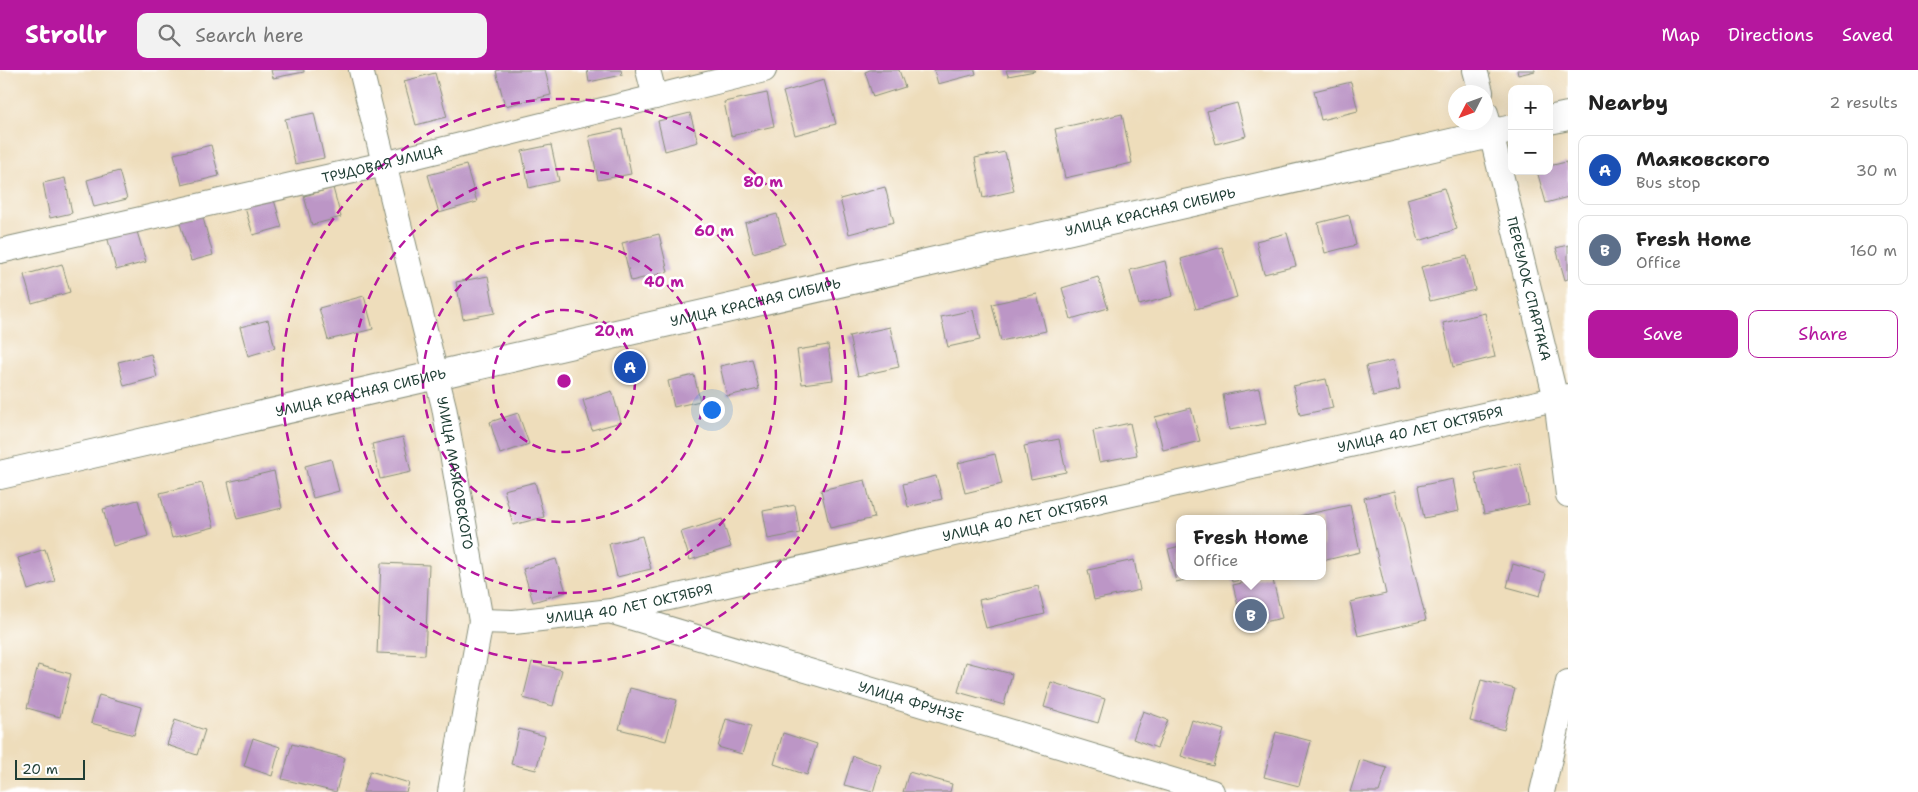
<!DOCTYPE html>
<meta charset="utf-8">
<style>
body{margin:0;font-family:"Shantell Sans",sans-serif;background:#f2f2f2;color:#222}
.controls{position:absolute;right:15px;top:15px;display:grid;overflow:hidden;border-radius:10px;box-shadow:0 5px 20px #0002}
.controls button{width:45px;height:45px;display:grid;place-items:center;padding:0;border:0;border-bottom:1px solid #e0e0e0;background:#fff;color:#222;font:25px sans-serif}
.compass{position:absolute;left:1448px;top:15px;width:45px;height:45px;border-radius:50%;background:#fff;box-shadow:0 5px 20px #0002;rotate:228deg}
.scale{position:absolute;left:15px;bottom:12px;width:70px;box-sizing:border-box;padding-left:5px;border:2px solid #1f3d34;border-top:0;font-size:14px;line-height:18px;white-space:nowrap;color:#1f3d34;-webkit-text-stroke:4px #fff;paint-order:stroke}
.you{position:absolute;left:711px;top:339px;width:18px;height:18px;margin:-12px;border:4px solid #fff;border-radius:50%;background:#1a73e8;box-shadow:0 0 0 8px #1a73e833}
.badge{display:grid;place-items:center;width:32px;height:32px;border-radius:50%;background:#b5179e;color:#fff;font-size:16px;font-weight:700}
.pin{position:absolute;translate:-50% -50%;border:2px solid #fff;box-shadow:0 1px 5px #0006}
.popup{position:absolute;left:1176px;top:445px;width:150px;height:65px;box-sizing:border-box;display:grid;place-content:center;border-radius:10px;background:#fff;filter:drop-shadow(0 1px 4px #0005);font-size:16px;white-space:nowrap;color:#767676}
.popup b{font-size:19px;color:#222}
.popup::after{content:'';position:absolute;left:50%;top:100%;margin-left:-10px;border:10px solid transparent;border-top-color:#fff}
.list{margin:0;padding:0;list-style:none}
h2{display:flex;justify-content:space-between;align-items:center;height:65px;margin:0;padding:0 20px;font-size:21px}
h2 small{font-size:16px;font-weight:400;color:#767676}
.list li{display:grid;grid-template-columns:32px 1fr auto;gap:15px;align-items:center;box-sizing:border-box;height:70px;margin:0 10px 10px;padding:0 10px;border:1px solid #e0e0e0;border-radius:10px}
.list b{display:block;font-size:19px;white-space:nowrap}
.list p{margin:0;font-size:16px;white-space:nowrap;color:#767676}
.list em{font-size:16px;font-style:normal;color:#767676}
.actions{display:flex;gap:10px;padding:15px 20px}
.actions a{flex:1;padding:11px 0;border:1px solid #b5179e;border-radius:10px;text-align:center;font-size:18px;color:#b5179e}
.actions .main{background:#b5179e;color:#fff}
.icon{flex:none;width:28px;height:28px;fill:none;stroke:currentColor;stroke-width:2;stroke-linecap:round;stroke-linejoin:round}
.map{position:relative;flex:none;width:1568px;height:722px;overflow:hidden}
header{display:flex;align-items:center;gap:30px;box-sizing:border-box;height:70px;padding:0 25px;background:#b5179e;color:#fff}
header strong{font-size:24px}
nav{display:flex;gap:28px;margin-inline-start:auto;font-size:18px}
.search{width:350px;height:45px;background:#f2f2f2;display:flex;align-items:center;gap:12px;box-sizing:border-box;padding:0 18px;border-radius:10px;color:#767676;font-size:19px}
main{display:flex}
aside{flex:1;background:#fff}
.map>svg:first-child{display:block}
</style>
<header>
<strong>Strollr</strong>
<div class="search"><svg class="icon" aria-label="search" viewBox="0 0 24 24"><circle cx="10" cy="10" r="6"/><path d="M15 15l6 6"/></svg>Search here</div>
<nav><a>Map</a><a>Directions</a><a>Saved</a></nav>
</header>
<main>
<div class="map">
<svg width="1568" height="722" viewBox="0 0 1568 722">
<rect width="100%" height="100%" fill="#fff"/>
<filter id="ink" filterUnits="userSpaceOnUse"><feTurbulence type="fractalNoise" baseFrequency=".02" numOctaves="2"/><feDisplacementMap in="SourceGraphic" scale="10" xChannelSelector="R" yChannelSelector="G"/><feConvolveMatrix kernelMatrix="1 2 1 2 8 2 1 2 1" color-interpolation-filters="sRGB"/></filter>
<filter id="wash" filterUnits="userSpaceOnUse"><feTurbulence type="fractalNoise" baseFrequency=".0096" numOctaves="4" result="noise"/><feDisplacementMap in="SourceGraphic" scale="20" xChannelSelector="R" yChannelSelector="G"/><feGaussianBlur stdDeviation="1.12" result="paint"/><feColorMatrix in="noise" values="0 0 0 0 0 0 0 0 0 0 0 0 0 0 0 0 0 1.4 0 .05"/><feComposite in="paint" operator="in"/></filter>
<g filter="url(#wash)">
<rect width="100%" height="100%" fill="#edb"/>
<g id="blocks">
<!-- building -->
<path fill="#bc96c6" d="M271,0H304V2L273,8Z
M500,0H545L551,25L505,36L496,1Z
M587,0H621L622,5L589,12Z
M870,0H899L905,17L873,27L865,2Z
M934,0H975L976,4L938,14Z
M1006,0H1034L1035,1L1008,6Z
M1517,0H1535V1L1518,5Z
M435,3L447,47L416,55L404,11Z
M824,10L836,54L795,65L783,22Z
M1351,12L1358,41L1321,50L1314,21Z
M767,23L774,56L731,66L724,32Z
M1237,33L1246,66L1216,74L1207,41Z
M314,43L324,88L295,94L285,49Z
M690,43L698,72L665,81L658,51Z
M1122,44L1132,93L1065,108L1055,59Z
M622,59L631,104L598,110L589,66Z
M211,75L219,106L182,115L174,84Z
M551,75L559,111L529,118L522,81Z
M1005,82L1014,121L983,128L975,88Z
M1566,92L1568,100V127L1546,133L1537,101H1549V96Z
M466,95L477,132L439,143L428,105Z
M119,101L127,129L94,137L87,110Z
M65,108L72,143L50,148L43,113Z
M885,117L894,152L849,164L840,129Z
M333,118L341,147L312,155L304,126Z
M1444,118L1457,159L1419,171L1407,129Z
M272,123L282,157L253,165L243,131Z
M202,144L213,185L191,191L179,150Z
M777,144L785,174L753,183L745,153Z
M1349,145L1356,175L1325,183L1318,153Z
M136,158L146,192L116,200L107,166Z
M1287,163L1296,196L1264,204L1256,171Z
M659,164L668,202L631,211L622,173Z
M1568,175V209L1565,210L1556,178Z
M1222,177L1237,227L1196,239L1181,189Z
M1467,186L1475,220L1430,231L1421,197Z
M1165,191L1173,226L1139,235L1130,200Z
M62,194L70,222L32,233L24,205Z
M488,206L495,243L463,249L456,212Z
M1098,207L1108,238L1071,249L1062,218Z
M1037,224L1046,261L1001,271L992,234Z
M364,226L373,259L328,270L319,238Z
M973,240L980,270L948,277L941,247Z
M1485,243L1495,287L1453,297L1443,253Z
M268,250L275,278L248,286L240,257Z
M890,257L899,297L858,306L849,266Z
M828,275L833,310L802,314L797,280Z
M151,284L157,307L124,316L118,292Z
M752,289L759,319L727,326L720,296Z
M1394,290L1400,320L1373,326L1366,296Z
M694,305L700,331L674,337L668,311Z
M1326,309L1333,338L1300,345L1293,316Z
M1259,318L1266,354L1229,360L1223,325Z
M612,321L621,352L592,360L583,330Z
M1191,338L1200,371L1163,380L1155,347Z
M518,343L529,374L500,384L490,352Z
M1130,353L1137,385L1099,392L1093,361Z
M403,367L411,402L380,409L372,374Z
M1059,369L1066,402L1031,409L1024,376Z
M995,384L1002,414L965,423L958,393Z
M331,389L339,421L313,428L305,396Z
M1520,393L1529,434L1484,444L1475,403Z
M274,401L282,438L237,449L228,412Z
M936,406L942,429L908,437L903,414Z
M1453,409L1459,441L1424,448L1418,416Z
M865,410L874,448L830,458L821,420Z
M535,412L544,447L513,455L504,420Z
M202,413L214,457L172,468L160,423Z
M1395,421L1426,550L1358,566L1350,532L1386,524L1364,428Z
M138,430L148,466L113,476L103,439Z
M795,435L800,463L768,469L763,441Z
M1350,435L1360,482L1322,491V449L1290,448Z
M722,449L731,477L690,490L681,462Z
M642,466L651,499L617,507L609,474Z
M1180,476V506L1199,507L1176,512L1168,479Z
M45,479L55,511L28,520L18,488Z
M556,489L566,522L533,532L523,499Z
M1134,490L1140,520L1094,530L1088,500Z
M381,493L429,495L425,585L377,583Z
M1513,494L1546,504L1540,526L1507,517Z
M1231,506H1253V507L1232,512Z
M1272,506L1282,548L1243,557L1233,515Z
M1038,516L1045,544L986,558L979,530Z
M532,592L562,600L553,636L523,628Z
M966,592L1012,604L1004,635L958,622Z
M38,595L71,604L60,647L27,638Z
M1481,610L1515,619L1504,660L1470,651Z
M1051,612L1105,629L1098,653L1044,637Z
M630,618L677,630L666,671L619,659Z
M99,625L141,637L134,665L91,653Z
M1143,641L1168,650L1157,678L1133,669Z
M726,649L751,656L742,684L718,677Z
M175,650L205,660L197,685L167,675Z
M1192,650L1224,660L1213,696L1181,686Z
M519,659L545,666L536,700L511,694Z
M1276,662L1311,671L1299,716L1264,707Z
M783,663L817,674L807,705L774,694Z
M253,668L280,677L272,706L244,696Z
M292,674L345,688L336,722L282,709Z
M853,686L881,695L873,722L844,715Z
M1360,690L1387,698L1379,722H1350Z
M370,701L409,713L406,722H363Z
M909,702L952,714L950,722H903Z"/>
</g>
</g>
<g filter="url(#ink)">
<use href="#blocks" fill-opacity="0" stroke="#868d78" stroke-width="1"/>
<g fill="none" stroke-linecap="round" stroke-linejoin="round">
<defs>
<g id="minor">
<path id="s1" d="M361,0L444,337L481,551L450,722"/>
<path d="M648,0L655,27"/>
<path d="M1475,0L1481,22"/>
<path id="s2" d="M1486,43L1556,329L1568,425"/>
<path id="s3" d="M0,181L384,94L764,0"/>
<path id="s4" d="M613,542L1212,722"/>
<path id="s5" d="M481,551L514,552L611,541L1568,326"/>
<path d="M1542,722L1568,612"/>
</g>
<g id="major">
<path d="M1549,50L1568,46"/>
<path id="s6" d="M0,405L1512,59"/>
</g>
</defs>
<!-- minor casing -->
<use href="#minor" stroke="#868d78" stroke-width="26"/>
<!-- major casing -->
<use href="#major" stroke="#868d78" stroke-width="30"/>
<!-- minor -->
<use href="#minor" stroke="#fff" stroke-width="24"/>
<!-- major -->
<use href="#major" stroke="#fff" stroke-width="28"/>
</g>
</g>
<!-- distance rings -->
<g fill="none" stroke="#b5179e" stroke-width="2.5" stroke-dasharray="9 6">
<circle cx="564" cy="311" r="71"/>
<circle cx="564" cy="311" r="141"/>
<circle cx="564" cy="311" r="212"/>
<circle cx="564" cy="311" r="282"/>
</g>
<g text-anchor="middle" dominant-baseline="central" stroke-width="5" stroke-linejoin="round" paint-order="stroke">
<!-- street labels -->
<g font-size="14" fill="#1f3d34" stroke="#fff">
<text stroke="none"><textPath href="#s3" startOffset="392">ТРУДОВАЯ УЛИЦА</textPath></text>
<text stroke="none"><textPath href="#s6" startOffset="1180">УЛИЦА КРАСНАЯ СИБИРЬ</textPath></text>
<text stroke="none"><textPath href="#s2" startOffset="181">ПЕРЕУЛОК СПАРТАКА</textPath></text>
<text stroke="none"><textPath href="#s6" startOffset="775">УЛИЦА КРАСНАЯ СИБИРЬ</textPath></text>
<text stroke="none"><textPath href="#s6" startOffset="370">УЛИЦА КРАСНАЯ СИБИРЬ</textPath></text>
<text stroke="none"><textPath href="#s5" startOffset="960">УЛИЦА 40 ЛЕТ ОКТЯБРЯ</textPath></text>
<text stroke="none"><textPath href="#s1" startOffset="414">УЛИЦА МАЯКОВСКОГО</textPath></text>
<text stroke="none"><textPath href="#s5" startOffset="555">УЛИЦА 40 ЛЕТ ОКТЯБРЯ</textPath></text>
<text stroke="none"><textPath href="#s5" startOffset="150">УЛИЦА 40 ЛЕТ ОКТЯБРЯ</textPath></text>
<text stroke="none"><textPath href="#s4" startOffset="311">УЛИЦА ФРУНЗЕ</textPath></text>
</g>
</g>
<circle cx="564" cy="311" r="8" fill="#b5179e" stroke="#fff" stroke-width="2.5"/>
<g font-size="15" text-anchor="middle" font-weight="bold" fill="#b5179e" stroke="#fff" stroke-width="5" stroke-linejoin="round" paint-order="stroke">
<text x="763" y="117">80 m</text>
<text x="714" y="166">60 m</text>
<text x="664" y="217">40 m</text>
<text x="614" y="266">20 m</text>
</g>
</svg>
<div class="controls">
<button>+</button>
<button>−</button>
</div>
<svg class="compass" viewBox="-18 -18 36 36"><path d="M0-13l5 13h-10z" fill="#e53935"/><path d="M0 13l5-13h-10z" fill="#767676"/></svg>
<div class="scale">20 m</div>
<div class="you"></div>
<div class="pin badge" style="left:630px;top:297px;background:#1a4fb4">A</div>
<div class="pin badge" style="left:1251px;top:545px;background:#5c6f8a">B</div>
<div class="popup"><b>Fresh Home</b>Office</div>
</div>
<aside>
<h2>Nearby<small>2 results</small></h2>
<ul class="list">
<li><span class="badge" style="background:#1a4fb4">A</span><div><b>Маяковского</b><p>Bus stop</p></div><em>30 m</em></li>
<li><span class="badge" style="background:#5c6f8a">B</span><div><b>Fresh Home</b><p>Office</p></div><em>160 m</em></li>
</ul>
<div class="actions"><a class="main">Save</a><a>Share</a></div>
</aside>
</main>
